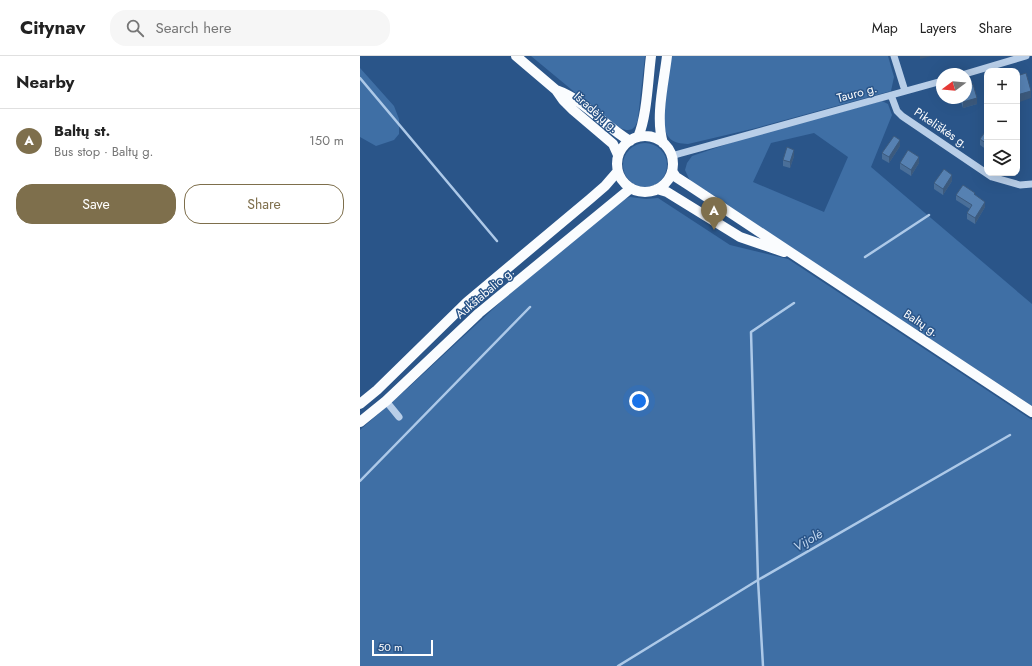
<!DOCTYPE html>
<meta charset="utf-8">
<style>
body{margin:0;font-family:Jost,sans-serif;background:#f6f6f6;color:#222}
.controls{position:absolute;right:12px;top:12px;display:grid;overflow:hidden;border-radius:8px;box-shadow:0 4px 16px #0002}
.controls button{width:36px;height:36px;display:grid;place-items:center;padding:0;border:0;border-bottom:1px solid #e0e0e0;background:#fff;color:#222;font:20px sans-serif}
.compass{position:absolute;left:576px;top:12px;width:36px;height:36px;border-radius:50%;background:#fff;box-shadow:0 4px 16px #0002;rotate:254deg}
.scale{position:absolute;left:12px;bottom:10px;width:61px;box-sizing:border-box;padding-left:4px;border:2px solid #fff;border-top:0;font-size:11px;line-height:14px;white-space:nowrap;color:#fff;-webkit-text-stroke:3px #2a5589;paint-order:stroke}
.you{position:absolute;left:279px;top:345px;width:14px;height:14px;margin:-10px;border:3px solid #fff;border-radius:50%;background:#1a73e8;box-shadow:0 0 0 6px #1a73e833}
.badge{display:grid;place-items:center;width:26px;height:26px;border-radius:50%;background:#7e6f4c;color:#fff;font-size:13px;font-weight:700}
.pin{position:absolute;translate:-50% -33px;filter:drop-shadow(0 1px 2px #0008)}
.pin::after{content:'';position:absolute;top:21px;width:14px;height:12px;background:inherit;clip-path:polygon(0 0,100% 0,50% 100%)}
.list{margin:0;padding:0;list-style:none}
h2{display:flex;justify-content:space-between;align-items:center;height:52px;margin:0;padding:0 16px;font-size:17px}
h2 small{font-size:13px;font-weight:400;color:#767676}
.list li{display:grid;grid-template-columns:26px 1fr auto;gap:12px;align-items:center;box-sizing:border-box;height:64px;padding:0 16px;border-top:1px solid #e0e0e0}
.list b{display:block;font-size:15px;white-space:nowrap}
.list p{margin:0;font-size:13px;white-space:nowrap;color:#767676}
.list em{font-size:13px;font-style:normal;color:#767676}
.actions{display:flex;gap:8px;padding:12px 16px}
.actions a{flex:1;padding:9px 0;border:1px solid #7e6f4c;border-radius:16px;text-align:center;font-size:14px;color:#7e6f4c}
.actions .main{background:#7e6f4c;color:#fff}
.icon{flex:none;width:22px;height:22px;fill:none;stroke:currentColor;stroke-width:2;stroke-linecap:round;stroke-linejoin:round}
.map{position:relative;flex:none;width:672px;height:610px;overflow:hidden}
header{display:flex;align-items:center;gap:24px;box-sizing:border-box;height:56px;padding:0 20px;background:#fff;border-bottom:1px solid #e0e0e0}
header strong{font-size:19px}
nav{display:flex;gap:22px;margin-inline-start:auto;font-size:14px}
.search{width:280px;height:36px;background:#f6f6f6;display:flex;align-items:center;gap:10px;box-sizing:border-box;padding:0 14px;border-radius:16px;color:#767676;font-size:15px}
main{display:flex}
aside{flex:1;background:#fff}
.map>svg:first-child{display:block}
</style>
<header>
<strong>Citynav</strong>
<div class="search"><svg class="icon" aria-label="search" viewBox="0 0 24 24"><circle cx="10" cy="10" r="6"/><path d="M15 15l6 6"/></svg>Search here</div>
<nav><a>Map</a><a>Layers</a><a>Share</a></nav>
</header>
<main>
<aside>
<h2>Nearby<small></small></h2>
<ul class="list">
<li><span class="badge">A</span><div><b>Baltų st.</b><p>Bus stop · Baltų g.</p></div><em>150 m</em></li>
</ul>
<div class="actions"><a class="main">Save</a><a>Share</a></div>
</aside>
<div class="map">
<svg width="672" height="610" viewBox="0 0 672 610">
<rect width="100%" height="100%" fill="#2a5589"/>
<!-- green -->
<path fill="#3f6fa5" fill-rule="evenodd" d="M171,0H285L278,62C275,79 264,75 253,68Z
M310,0H528L534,21L531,35L396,72L328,88C312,87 308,84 303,69Z
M0,12L34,50L39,63V78L34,84L16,90L0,81Z
M522,45L528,48L532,59L511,111L672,248V350L330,125L325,114L327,107L332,100L382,83ZM454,77L488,101L464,156L393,126L411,87Z
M263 109a22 22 0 1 1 44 0a22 22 0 1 1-44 0Z
M270,141L286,143L298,142L370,189L428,203L672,364V610H0V374L49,331L159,229L264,143Z"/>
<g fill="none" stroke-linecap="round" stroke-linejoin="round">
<!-- stream -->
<path stroke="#adc9e8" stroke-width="2.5" d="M0,22L137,185
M505,201L569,159
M0,425L170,251
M258,610L398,524L650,379
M403,610L398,524L391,276L434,247"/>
<!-- minor -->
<path stroke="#b8cee8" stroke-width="7" d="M534,0L545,35
M605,18L666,0
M531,39L537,55L542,60L632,121L660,129L672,128
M311,100L582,25
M26,345L39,361"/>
<!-- major -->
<path stroke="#fafcfe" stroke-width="10" d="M156,0L196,34L203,44L213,54L253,88L258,99
M196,34C225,44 244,70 270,85
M257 108a28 28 0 1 1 56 0a28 28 0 1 1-56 0Z
M278,81C287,61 288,23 291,0
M303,87C295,62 304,26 307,0
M312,115L316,121L330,130L672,356
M297,133L307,136L380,181L424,196
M0,348L17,334L107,246L230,143L245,130L258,115
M0,366L26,345L119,257L271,132"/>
</g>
<!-- wall -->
<path fill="#4a6f99" d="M625,22H627V35L625,30Z
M600,42H606L617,48L603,52Z
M627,73V94L620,89V83Z
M540,90L529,107L522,103V97Z
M434,100L430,112L423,110V104Z
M540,107H559L551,120L540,113Z
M592,125L583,139L574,133V127Z
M596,139H615L625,151L615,168L607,163V157L610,153L596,144Z"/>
<!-- shaded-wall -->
<path fill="#3c5a7d" d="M560,0H572L560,3Z
M671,35V42L657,47V39Z
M617,42V48L603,52V46Z
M540,84V90L529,107V101Z
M434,94V100L430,112V106Z
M559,101V107L551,120V114Z
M592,119V125L583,139V133Z
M625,146V151L615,168V162Z"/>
<!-- building -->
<path fill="#5681b2" stroke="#3c5a7d" d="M666,17L671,35L657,39V19V20Z
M613,28L617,42L603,46L602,42H606V30Z
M627,73V88L620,83Z
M534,80L540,84L529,101L522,97Z
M427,91L434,94L430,106L423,104Z
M548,94L559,101L551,114L540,107Z
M584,113L592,119L583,133L574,127Z
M603,129L615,137L614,138L625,146L615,162L607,157L612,149L596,139Z"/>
<g text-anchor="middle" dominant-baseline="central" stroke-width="3" stroke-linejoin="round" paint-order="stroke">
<!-- street labels -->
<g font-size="12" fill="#fff" stroke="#2a5589">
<text transform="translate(497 37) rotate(-15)">Tauro g.</text>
<text transform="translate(236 56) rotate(41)">Išradėjų g.</text>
<text transform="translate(581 72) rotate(34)">Pikeliškės g.</text>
<text transform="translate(125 237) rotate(-40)">Aukštabalio g.</text>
<text transform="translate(561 267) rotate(33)">Baltų g.</text>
</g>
<!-- water labels -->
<g font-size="13" font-style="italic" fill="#c3d8f0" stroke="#2a5589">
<text transform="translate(448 484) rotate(-30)">Vijolė</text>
</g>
</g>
</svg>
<div class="controls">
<button>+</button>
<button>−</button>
<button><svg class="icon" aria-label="layers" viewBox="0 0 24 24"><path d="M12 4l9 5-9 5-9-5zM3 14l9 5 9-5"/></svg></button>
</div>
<svg class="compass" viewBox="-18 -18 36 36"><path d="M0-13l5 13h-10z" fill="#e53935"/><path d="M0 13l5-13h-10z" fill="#767676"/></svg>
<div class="scale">50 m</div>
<div class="you"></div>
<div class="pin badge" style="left:354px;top:174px">A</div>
</div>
</main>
